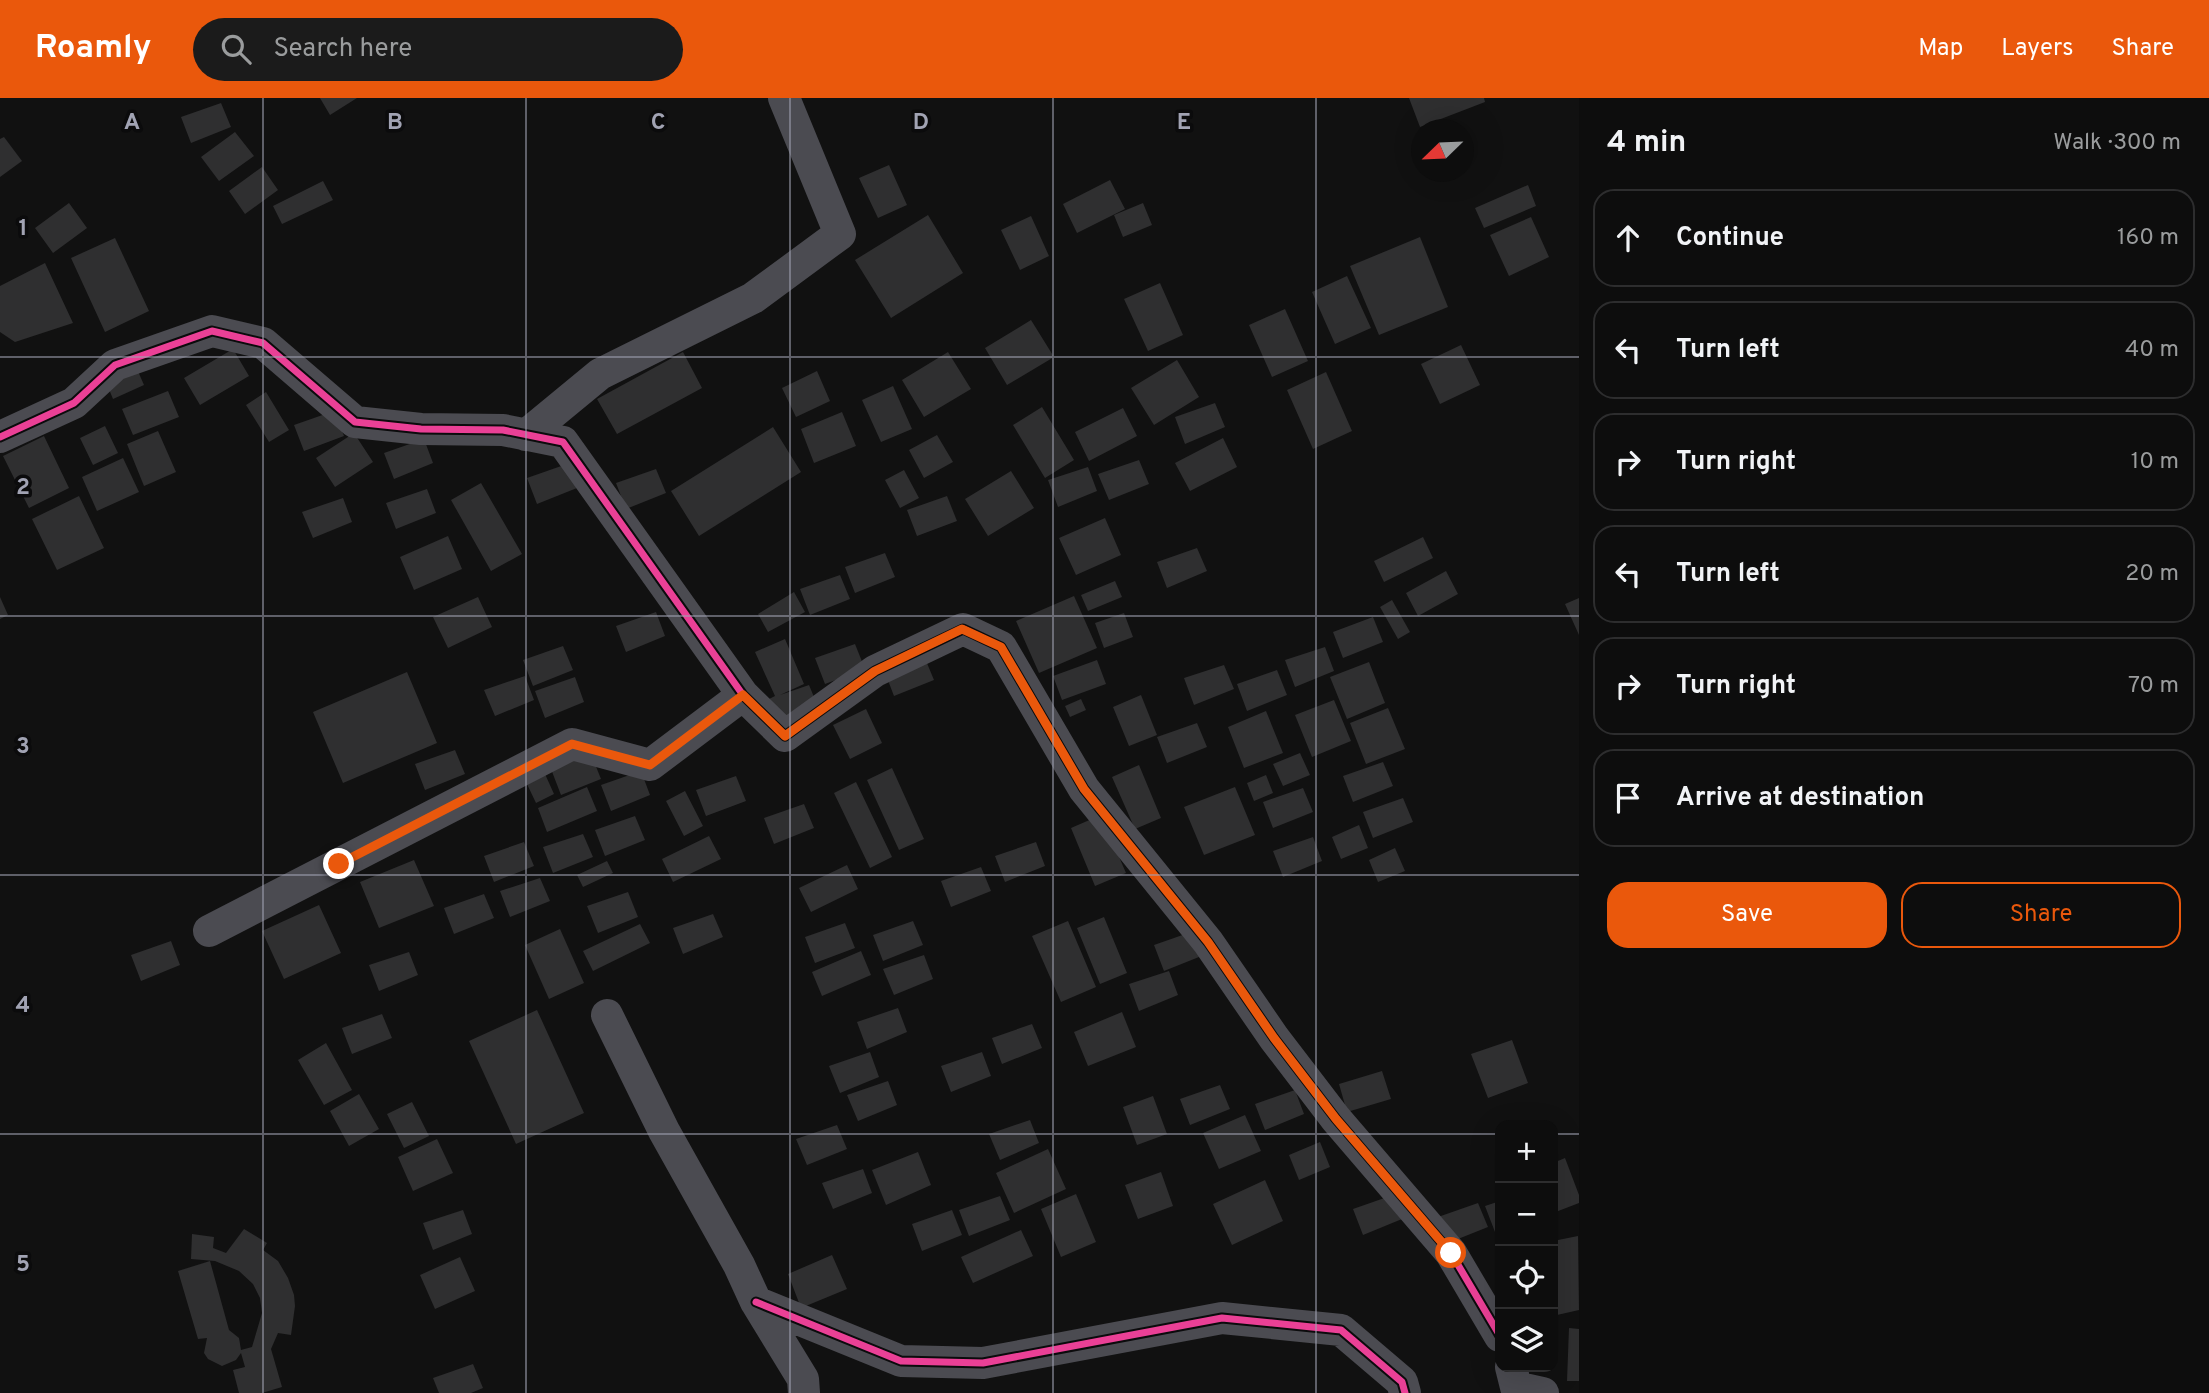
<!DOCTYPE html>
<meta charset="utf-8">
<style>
body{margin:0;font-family:Overpass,sans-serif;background:#1b1b1b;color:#f1f3f6}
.controls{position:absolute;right:21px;bottom:21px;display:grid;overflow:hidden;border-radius:14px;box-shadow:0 7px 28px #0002}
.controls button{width:63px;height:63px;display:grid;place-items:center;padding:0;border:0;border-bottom:2px solid #2d2d2e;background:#0d0d0d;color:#f1f3f6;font:35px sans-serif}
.compass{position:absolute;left:1411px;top:21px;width:63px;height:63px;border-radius:50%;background:#0d0d0d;box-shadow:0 7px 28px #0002;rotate:247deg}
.stop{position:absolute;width:21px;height:21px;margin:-16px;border:5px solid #ea580c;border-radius:50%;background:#fff}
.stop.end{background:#ea580c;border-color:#fff;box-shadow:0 2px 7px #0008}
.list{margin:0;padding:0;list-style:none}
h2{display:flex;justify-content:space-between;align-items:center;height:91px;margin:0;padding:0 28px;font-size:30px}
h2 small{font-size:23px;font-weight:400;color:#9a9c9d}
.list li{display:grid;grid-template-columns:46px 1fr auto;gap:21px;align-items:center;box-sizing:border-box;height:98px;margin:0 14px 14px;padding:0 14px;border:2px solid #2d2d2e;border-radius:21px}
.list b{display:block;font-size:26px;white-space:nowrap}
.list em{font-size:23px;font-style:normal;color:#9a9c9d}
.actions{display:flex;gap:14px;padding:21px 28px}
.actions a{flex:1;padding:16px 0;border:2px solid #ea580c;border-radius:21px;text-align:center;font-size:24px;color:#ea580c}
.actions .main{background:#ea580c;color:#fff}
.icon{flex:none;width:38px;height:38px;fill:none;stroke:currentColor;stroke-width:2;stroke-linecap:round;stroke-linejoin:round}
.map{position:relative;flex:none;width:1579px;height:1295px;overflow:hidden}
header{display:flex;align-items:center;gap:42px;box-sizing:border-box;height:98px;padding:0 35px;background:#ea580c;color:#fff}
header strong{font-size:33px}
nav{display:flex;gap:38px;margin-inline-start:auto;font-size:24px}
.search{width:490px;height:63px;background:#1b1b1b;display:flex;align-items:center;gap:18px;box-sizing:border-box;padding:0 24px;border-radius:38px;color:#9a9c9d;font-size:26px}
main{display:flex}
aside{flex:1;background:#0d0d0d}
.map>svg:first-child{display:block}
</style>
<header>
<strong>Roamly</strong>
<div class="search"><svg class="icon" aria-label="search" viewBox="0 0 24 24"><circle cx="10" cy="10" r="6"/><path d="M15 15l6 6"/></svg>Search here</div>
<nav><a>Map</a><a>Layers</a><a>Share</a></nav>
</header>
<main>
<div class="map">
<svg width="1579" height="1295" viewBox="0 0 1579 1295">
<rect width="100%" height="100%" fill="#111"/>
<!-- building -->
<path fill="#2f2f30" d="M320,0H357L330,17Z
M1409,0H1484L1485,4L1420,29Z
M221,5L231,29L191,45L181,19Z
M235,34L254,58L219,83L201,59Z
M4,39L22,63L0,79V41Z
M889,67L907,107L878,120L859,80Z
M262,69L278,92L245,116L229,93Z
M1110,82L1125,111L1077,135L1063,106Z
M323,83L333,102L282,126L273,108Z
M1528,87L1536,108L1484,130L1475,110Z
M69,105L87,130L53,155L35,130Z
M1143,105L1152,127L1123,139L1114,117Z
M928,117L963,175L891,220L855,162Z
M1031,118L1049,158L1020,172L1001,132Z
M1531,119L1549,159L1509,178L1490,137Z
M1420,139L1448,209L1379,237L1350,168Z
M115,140L149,213L105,234L71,160Z
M45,165L73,225L15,244L0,234V188Z
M1347,178L1371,230L1335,246L1312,194Z
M1160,185L1183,237L1148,253L1124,201Z
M1285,211L1308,263L1272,279L1249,227Z
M1031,222L1054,259L1007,287L985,250Z
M1461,247L1480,287L1440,306L1421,266Z
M233,251L249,278L200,307L184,280Z
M683,254L702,290L617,336L597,301Z
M948,254L971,291L924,319L902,282Z
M1177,262L1199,299L1154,327L1131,290Z
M137,271L144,287L113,301L106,284Z
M817,273L830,303L796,319L782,290Z
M1326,274L1352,333L1313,351L1287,292Z
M893,288L912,331L881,344L862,302Z
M168,293L179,319L133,337L122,311Z
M266,294L289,332L269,344L246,307Z
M1215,305L1225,329L1185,346L1175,319Z
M1042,309L1074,362L1045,380L1013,327Z
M1123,310L1137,338L1089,363L1075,334Z
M334,313L344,338L304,353L294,327Z
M842,314L856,348L814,365L801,331Z
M105,328L118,355L93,367L80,340Z
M773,329L801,374L699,438L671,393Z
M158,333L176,374L144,388L127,346Z
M354,335L373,364L335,389L316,360Z
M937,337L953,364L924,380L909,352Z
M44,338L69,390L29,410L3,358Z
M1223,340L1237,369L1190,393L1175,365Z
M424,341L433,365L394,381L384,355Z
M123,360L139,394L97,413L82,379Z
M1139,362L1149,386L1109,402L1098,376Z
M567,366L577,390L537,406L527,380Z
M1088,369L1097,393L1058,409L1048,382Z
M656,371L666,395L626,411L616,385Z
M904,372L919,400L900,410L885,382Z
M1011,373L1034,410L988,438L965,401Z
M481,385L522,456L491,473L451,402Z
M427,391L436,415L396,431L386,405Z
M79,398L104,450L57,472L32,421Z
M947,398L957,423L917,438L907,412Z
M343,400L352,424L313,440L302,414Z
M1105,420L1121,457L1076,477L1059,440Z
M448,438L462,471L414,492L400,459Z
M1423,439L1433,460L1384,484L1374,463Z
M1197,450L1207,473L1167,490L1157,464Z
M885,455L895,479L855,495L845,469Z
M1446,473L1458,496L1418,518L1406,495Z
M840,477L850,501L810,517L800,491Z
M1115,483L1122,499L1088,513L1081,497Z
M794,494L805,514L768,534L758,516Z
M1074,498L1097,550L1039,575L1016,523Z
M0,499L8,517L0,521Z
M478,499L492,529L448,550L433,519Z
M1579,500V537L1565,506Z
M1392,502L1410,534L1398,541L1380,509Z
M656,514L665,538L626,554L616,528Z
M1124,515L1133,539L1104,550L1095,525Z
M1373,519L1383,544L1343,560L1333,534Z
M785,541L804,586L780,597L809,587L819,611L779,627L769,601L775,598L755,554Z
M855,546L865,571L825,586L815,560Z
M563,548L573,572L533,588L523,562Z
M1325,549L1334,573L1295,589L1285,562Z
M924,558L934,582L894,598L884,572Z
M1097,562L1106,586L1062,602L1053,578Z
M1369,564L1385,605L1347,621L1330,579Z
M1224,567L1234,591L1194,607L1184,580Z
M1277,572L1287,597L1247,613L1237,586Z
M407,574L437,645L343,685L313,614Z
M525,578L534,602L495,618L484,592Z
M575,579L584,604L545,620L535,593Z
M1141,597L1157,637L1129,648L1113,609Z
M1081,601L1086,612L1070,619L1065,608Z
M1334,602L1351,643L1312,659L1295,617Z
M1388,610L1405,651L1366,666L1350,625Z
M866,611L882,645L850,661L833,627Z
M1266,613L1283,655L1244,670L1228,629Z
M1197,625L1207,649L1167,665L1157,639Z
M455,652L465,676L425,692L415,666Z
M1300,655L1310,677L1283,688L1273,666Z
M591,656L601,681L561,697L551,671Z
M1383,664L1393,688L1353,704L1343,678Z
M1139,667L1161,720L1135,731L1112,679Z
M892,670L924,741L899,752L867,682Z
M641,673L650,697L611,713L601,687Z
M545,676L554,696L536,705L526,684Z
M1266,677L1273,695L1254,703L1247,685Z
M736,678L746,703L706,718L696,692Z
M856,684L892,759L870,770L834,695Z
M587,689L597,713L547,734L538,710Z
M1235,689L1255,737L1204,757L1184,709Z
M1303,690L1313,714L1273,730L1263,704Z
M685,693L703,728L684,738L666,703Z
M1403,700L1413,724L1373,740L1363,714Z
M804,706L814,730L774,746L764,720Z
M1101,717L1126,775L1095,788L1071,730Z
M635,718L645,742L605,758L595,732Z
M1359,727L1368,750L1341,761L1332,739Z
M583,736L593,759L553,775L543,749Z
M709,738L721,761L673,784L662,761Z
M1313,739L1322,763L1283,779L1273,753Z
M524,744L534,768L494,784L484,758Z
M1036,744L1045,768L1005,784L995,758Z
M1395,750L1405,773L1378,784L1369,762Z
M414,762L434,808L379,830L360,784Z
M607,763L613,775L583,789L577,777Z
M847,767L858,791L811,814L799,790Z
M981,769L991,793L951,809L941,783Z
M540,780L550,803L510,819L500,793Z
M628,794L638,819L598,835L587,808Z
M484,796L494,820L454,836L444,810Z
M319,807L341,855L284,881L262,833Z
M713,816L723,839L683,856L673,830Z
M1104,819L1127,875L1100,886L1077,830Z
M913,823L923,847L883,863L873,837Z
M1068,823L1096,889L1061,904L1032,838Z
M845,825L855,850L815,865L805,839Z
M640,826L650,845L593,873L583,853Z
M560,831L584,885L549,901L525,847Z
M1194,833L1204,857L1164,873L1154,847Z
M171,843L180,867L141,883L131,857Z
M861,853L871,877L822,898L812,874Z
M409,854L418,877L379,893L369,867Z
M924,857L933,881L894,897L883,871Z
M1169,873L1178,897L1139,913L1129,886Z
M898,910L907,934L867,951L857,924Z
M537,912L584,1015L516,1046L469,943Z
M1122,914L1136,949L1088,968L1074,934Z
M382,916L392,940L352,956L342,930Z
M1032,926L1042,950L1002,966L992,940Z
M1512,942L1528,985L1488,1000L1471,956Z
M326,945L352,992L324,1007L298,962Z
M870,954L879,979L840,995L829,968Z
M982,954L991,978L951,994L941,968Z
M1382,973L1391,1001L1347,1014L1339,986Z
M888,983L897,1007L858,1023L847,997Z
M1220,987L1230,1011L1190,1027L1180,1001Z
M1295,992L1304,1016L1265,1032L1255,1006Z
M359,996L379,1031L349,1048L330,1013Z
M1153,998L1167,1036L1137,1047L1123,1009Z
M412,1004L429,1038L404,1050L387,1016Z
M1245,1017L1261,1053L1219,1071L1203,1035Z
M1030,1022L1039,1045L1000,1062L989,1036Z
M837,1027L847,1051L807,1067L796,1041Z
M437,1041L453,1075L413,1093L398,1059Z
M1320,1044L1330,1069L1299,1082L1289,1057Z
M1048,1051L1066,1091L1014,1115L996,1075Z
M918,1054L931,1087L886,1107L872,1072Z
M1565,1060L1579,1097V1105L1553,1115V1065Z
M863,1071L872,1095L833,1111L822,1085Z
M1161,1074L1173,1108L1138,1121L1125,1087Z
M1265,1082L1283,1123L1232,1147L1213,1106Z
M1076,1096L1096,1144L1061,1159L1041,1111Z
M1393,1097L1402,1121L1363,1137L1353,1111Z
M1000,1098L1010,1122L969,1138L959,1112Z
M1500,1103V1132L1495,1134L1485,1108Z
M1478,1105L1488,1129L1448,1145L1438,1119Z
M463,1112L472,1136L433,1152L423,1125Z
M952,1112L962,1137L922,1153L912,1126Z
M244,1131L267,1145L263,1152L278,1163L288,1180L294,1197L295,1208L291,1237L278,1235L271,1251L282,1289L262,1295H239L233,1272L245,1269L241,1255L236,1262L222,1268L208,1261L204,1255L207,1240L198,1241L178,1173L210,1163L229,1232L239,1240L241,1252L252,1249L262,1215L260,1200L253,1186L239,1173L215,1163L191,1161L192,1136L214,1139L213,1150L226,1155Z
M1021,1132L1033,1158L973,1185L961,1159Z
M1578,1138L1579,1212L1557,1217L1553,1202V1143Z
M832,1157L847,1191L801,1210L788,1176Z
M460,1159L475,1193L435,1211L420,1177Z
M1569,1230L1579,1231V1283H1567Z
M473,1266L483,1290L471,1295H439L433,1280Z"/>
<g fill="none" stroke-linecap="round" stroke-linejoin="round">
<!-- minor -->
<path stroke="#4b4b51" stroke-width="32" d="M526,337L600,276L753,200L840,136L784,0
M0,339L74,305L115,267L212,233L263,245L355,324L421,331L503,332L563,344L743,597L785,638L875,573L963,531L1001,549L1084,691L1208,844L1274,940L1336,1021L1451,1155L1500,1238
M209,833L572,646L650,667L743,597
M607,917L664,1033L739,1167L756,1204L803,1281L804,1295
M756,1204L901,1263L983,1265L1222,1220L1341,1232L1402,1284L1405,1295
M1511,1269L1516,1289L1543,1295"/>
<defs>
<path id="cycleway" d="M0,339L74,305L115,267L212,233L263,245L355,324L421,331L503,332L563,344L743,597L785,638L875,573L963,531L1001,549L1084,691L1208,844L1274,940L1336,1021L1451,1155L1500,1238
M756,1204L901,1263L983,1265L1222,1220L1341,1232L1402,1284L1405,1295"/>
</defs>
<!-- cycleway casing -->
<use href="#cycleway" stroke="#0b0b0c" stroke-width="11"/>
<!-- cycleway -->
<use href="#cycleway" stroke="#ea4096" stroke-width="7"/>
</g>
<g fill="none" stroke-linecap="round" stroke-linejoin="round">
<!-- route -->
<path stroke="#ea580c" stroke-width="9" d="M339,766L572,646L650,667L743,597L785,638L875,573L962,531L1001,549L1084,691L1208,844L1274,940L1336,1021L1451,1155"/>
</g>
<!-- grid -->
<path fill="none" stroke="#a1a3b3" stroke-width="2" stroke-opacity="0.55" d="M263,0V1295M526,0V1295M790,0V1295M1053,0V1295M1316,0V1295M0,259H1579M0,518H1579M0,777H1579M0,1036H1500M1553,1036H1579"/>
<g font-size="23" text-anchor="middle" font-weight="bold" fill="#a1a3b3" stroke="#0b0b0c" stroke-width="7" stroke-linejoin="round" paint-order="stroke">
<text x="132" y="31">A</text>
<text x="395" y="31">B</text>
<text x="658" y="31">C</text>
<text x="921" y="31">D</text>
<text x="1184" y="31">E</text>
<text x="23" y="137">1</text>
<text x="23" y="396">2</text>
<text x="23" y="655">3</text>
<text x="23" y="914">4</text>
<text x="23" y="1173">5</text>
</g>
</svg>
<div class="controls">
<button>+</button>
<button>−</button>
<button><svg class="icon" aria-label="locate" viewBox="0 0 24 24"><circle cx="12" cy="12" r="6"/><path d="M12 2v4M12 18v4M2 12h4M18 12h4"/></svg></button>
<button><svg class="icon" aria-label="layers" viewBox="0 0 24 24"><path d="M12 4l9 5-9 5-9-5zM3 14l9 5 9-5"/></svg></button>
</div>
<svg class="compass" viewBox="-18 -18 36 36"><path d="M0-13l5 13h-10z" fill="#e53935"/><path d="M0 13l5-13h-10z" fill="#9a9c9d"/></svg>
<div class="stop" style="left:1451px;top:1155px"></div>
<div class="stop end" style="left:339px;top:766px"></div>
</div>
<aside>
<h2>4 min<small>Walk · 300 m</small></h2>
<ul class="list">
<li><svg class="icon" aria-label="ahead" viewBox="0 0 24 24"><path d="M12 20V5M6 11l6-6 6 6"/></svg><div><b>Continue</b></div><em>160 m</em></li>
<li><svg class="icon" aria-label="left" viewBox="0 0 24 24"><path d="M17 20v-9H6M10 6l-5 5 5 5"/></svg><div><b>Turn left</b></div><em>40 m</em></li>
<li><svg class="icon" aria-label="right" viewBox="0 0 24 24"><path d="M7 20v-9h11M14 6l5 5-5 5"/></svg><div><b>Turn right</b></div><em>10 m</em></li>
<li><svg class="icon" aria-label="left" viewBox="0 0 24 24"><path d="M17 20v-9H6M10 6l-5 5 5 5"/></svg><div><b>Turn left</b></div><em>20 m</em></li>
<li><svg class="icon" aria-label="right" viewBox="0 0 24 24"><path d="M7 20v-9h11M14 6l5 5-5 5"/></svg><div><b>Turn right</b></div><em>70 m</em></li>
<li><svg class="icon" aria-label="arrive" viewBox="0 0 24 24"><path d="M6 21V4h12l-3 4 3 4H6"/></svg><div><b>Arrive at destination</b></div></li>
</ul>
<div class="actions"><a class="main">Save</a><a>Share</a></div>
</aside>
</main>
